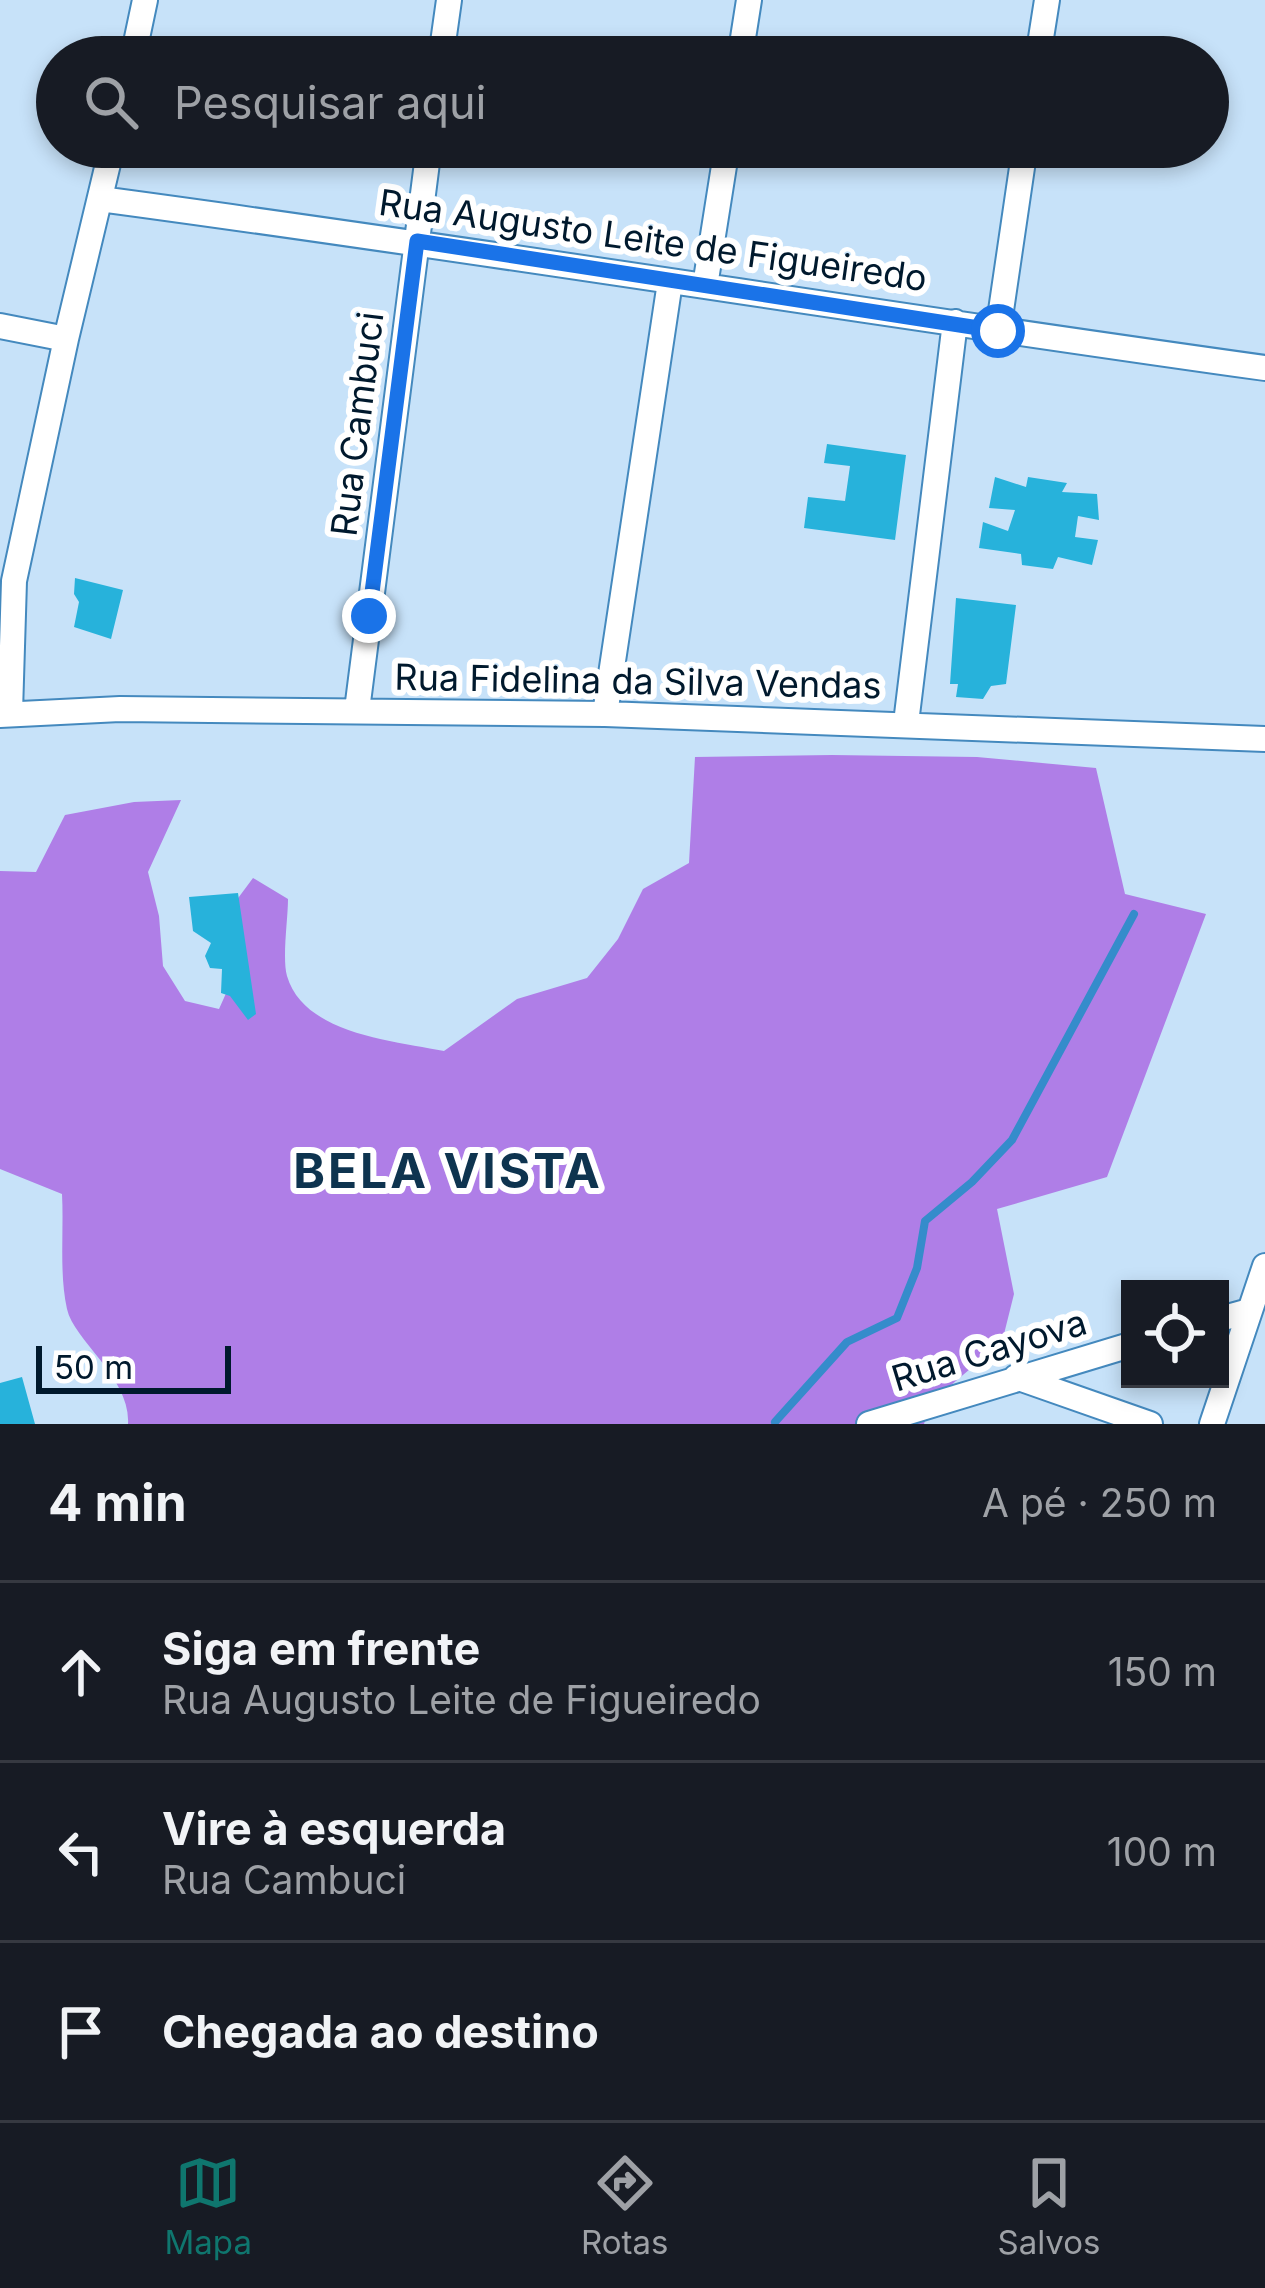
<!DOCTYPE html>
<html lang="pt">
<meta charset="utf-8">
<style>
body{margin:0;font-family:Inter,sans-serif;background:#20242c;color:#f1f3f6}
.controls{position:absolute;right:36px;bottom:36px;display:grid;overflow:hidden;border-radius:0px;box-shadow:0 6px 18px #0003}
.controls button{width:108px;height:108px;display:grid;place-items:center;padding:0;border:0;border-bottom:3px solid #363941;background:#171b24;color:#f1f3f6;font:60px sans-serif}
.scale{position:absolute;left:36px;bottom:30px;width:195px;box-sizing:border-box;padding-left:12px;border:6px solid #00192d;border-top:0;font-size:33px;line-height:42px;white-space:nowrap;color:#00192d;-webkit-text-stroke:9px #fff;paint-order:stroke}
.stop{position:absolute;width:36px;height:36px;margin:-27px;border:9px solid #1a73e8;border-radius:50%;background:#fff}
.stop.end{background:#1a73e8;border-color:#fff;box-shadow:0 3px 12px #0008}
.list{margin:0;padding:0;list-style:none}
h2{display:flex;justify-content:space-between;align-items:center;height:156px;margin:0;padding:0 48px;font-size:51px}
h2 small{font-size:39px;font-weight:400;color:#9ea1a6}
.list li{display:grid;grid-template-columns:78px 1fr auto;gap:36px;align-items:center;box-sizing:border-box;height:180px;padding:0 48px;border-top:3px solid #363941}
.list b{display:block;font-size:45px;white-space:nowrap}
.list p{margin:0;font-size:39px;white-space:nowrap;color:#9ea1a6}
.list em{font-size:39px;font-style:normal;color:#9ea1a6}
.icon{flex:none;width:66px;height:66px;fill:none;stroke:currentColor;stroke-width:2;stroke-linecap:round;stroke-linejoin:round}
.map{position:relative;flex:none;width:1265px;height:1424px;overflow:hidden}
.search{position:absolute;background:#171b24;box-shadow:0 6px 18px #0003;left:36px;right:36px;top:36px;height:132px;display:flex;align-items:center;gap:30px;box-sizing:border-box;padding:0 42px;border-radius:66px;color:#9ea1a6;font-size:45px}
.sheet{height:696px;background:#171b24}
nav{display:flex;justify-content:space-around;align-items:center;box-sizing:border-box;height:168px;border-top:3px solid #363941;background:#171b24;font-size:33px;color:#9ea1a6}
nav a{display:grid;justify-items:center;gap:6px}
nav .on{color:#0f766e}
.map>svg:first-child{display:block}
</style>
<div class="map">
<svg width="1265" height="1424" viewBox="0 0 1265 1424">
<rect width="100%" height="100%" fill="#c7e2f9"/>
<!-- forest -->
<path fill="#af7ee7" d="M832,755L977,757L1096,768L1125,894L1206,914L1107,1177L997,1209L1014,1294L1002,1342L931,1402L924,1424H128C131,1378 74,1341 67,1309C59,1273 64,1231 62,1194L0,1169V871L36,872L65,815L134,802L181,800L148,872L159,916L163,966L185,1001L219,1009L236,971L227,913L253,878L288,899C288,919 282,958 287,976C304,1034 393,1041 444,1051L517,999L587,978L618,939L643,889L689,863L695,757Z"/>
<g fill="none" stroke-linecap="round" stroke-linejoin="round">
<!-- stream -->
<path stroke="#358ccb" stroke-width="8" d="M775,1422L847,1342L897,1318L917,1268L925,1221L972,1182L1012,1140L1134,914"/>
</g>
<!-- building -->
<path fill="#27b2db" d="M827,444L906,455L895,540L804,528L808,497L845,501L850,466L824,463Z
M995,477L1026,487L1028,477L1067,483L1062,492L1097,494L1099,520L1078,516L1075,537L1098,540L1092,565L1058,557L1053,569L1022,565L1021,554L979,548L983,522L1008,531L1015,510L989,508Z
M75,578L123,590L111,639L74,627L79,602L74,594Z
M956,598L1016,605L1006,684L991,686L983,699L956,697L958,684H950Z
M238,893L256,1014L248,1020L230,996L221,993L222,969L210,968L205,956L211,943L193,931L189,897Z
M22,1377L35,1424H0V1383Z"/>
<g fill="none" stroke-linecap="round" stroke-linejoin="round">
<defs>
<path id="street" d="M133,57L145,0
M441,57L449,0
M740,57L749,0
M1038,57L1047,0
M100,199C489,251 876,314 1265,368
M705,286L727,147
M0,326L66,339
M998,331L1025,147
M357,710L429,147
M10,712L14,581L66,339L112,147
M605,714L670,282
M0,715L120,709L605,714L1265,739
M906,723L955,322
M1220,1319L1249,1311
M1016,1377L1150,1424
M869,1424L1130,1345
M1212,1424L1265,1266"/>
</defs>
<!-- street casing -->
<use href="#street" stroke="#4489be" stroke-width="28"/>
<!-- street -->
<use href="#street" stroke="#fff" stroke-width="24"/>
</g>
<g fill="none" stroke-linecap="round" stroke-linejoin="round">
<!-- route -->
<path stroke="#1a73e8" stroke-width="15" d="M369,616L417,241L998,331"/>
</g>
<g text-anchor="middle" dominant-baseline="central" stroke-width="12" stroke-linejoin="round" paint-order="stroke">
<!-- street labels -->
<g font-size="36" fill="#00192d" stroke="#fff">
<text transform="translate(653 240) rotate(8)">Rua Augusto Leite de Figueiredo</text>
<text transform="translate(357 424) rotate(-83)">Rua Cambuci</text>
<text transform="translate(638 681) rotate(1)">Rua Fidelina da Silva Vendas</text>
<text transform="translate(989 1350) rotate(-17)">Rua Cayova</text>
</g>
<!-- district labels -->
<g font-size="48" font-weight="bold" letter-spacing="3" fill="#0e344f" stroke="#fff">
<text x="448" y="1170">BELA VISTA</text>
</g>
</g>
</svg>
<div class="controls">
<button><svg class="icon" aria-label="locate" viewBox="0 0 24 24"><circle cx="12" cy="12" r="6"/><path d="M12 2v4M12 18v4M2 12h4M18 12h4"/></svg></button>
</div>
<div class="scale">50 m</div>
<div class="stop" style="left:998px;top:331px"></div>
<div class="stop end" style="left:369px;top:616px"></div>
<div class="search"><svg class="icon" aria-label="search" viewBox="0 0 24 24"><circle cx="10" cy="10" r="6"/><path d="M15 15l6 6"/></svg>Pesquisar aqui</div>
</div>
<section class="sheet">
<h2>4 min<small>A pé · 250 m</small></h2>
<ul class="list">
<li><svg class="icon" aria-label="ahead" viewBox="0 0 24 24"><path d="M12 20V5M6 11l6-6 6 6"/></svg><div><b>Siga em frente</b><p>Rua Augusto Leite de Figueiredo</p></div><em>150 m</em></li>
<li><svg class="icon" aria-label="left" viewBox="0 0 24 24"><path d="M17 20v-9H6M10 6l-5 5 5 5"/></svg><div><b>Vire à esquerda</b><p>Rua Cambuci</p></div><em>100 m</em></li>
<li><svg class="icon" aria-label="arrive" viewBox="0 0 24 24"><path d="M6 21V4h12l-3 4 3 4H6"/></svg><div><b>Chegada ao destino</b></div></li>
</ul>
</section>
<nav>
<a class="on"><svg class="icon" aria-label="map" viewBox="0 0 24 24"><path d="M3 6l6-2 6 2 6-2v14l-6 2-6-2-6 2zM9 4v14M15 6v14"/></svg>Mapa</a>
<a><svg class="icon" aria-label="directions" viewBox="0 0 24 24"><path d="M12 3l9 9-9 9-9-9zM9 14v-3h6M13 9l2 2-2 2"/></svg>Rotas</a>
<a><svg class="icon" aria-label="saved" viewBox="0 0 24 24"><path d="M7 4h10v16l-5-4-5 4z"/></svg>Salvos</a>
</nav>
